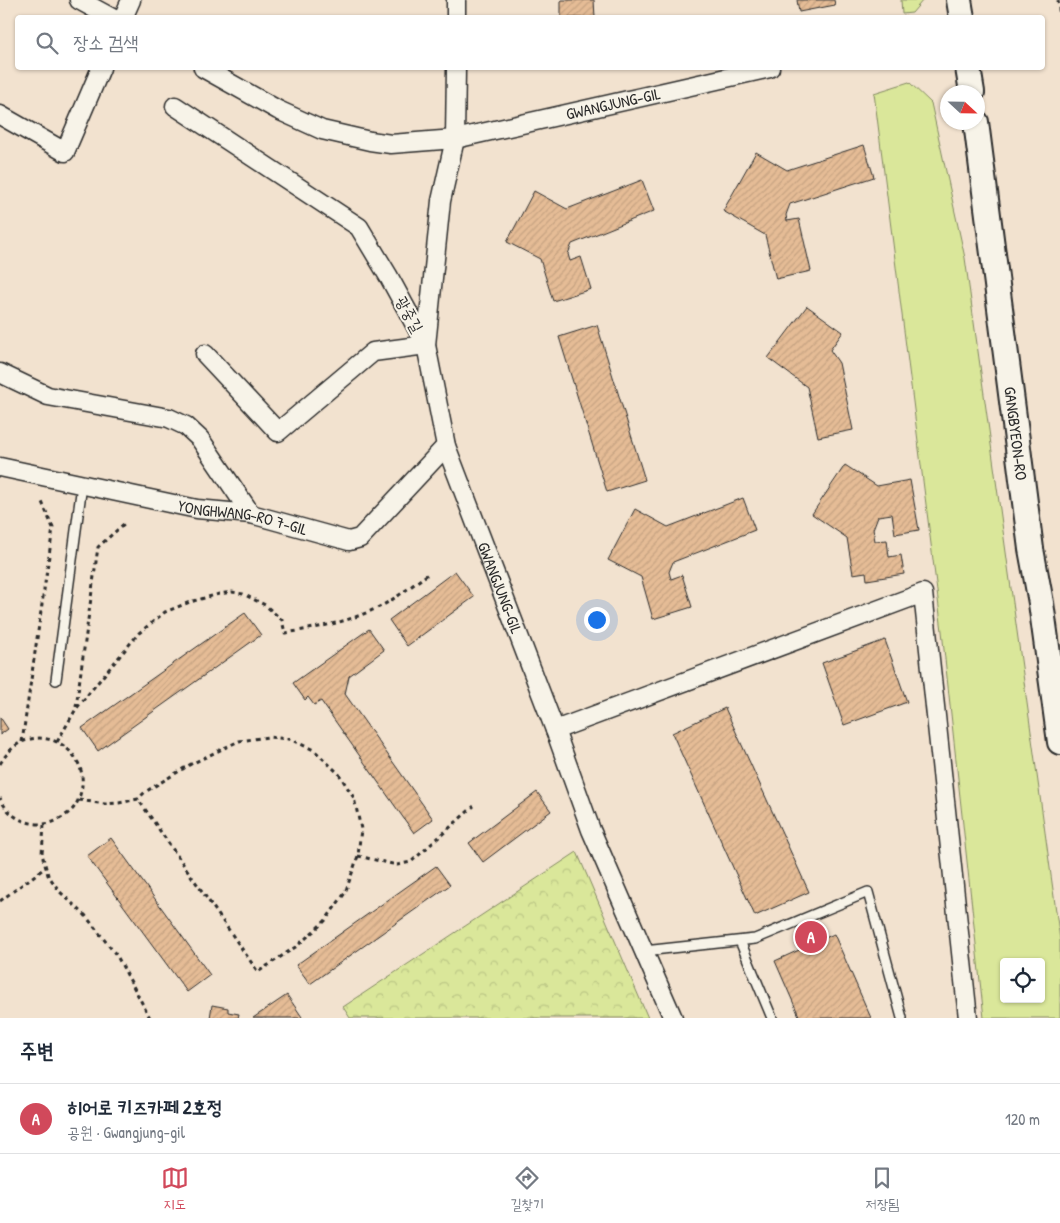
<!DOCTYPE html>
<html lang="ko">
<meta charset="utf-8">
<style>
body{margin:0;font-family:"Patrick Hand","Poor Story",sans-serif;background:#f6f6f7;color:#1f2937}
.controls{position:absolute;right:15px;bottom:15px;display:grid;overflow:hidden;border-radius:5px;box-shadow:0 1px 4px #0004}
.controls button{width:45px;height:45px;display:grid;place-items:center;padding:0;border:0;border-bottom:1px solid #e0e1e3;background:#fff;color:#1f2937;font:25px sans-serif}
.compass{position:absolute;left:940px;top:85px;width:45px;height:45px;border-radius:50%;background:#fff;box-shadow:0 1px 4px #0004;rotate:112deg}
.you{position:absolute;left:596px;top:619px;width:18px;height:18px;margin:-12px;border:4px solid #fff;border-radius:50%;background:#1a73e8;box-shadow:0 0 0 8px #1a73e833}
.badge{display:grid;place-items:center;width:32px;height:32px;border-radius:50%;background:#d1495b;color:#fff;font-size:16px;font-weight:700}
.pin{position:absolute;translate:-50% -50%;border:2px solid #fff;box-shadow:0 1px 5px #0006}
.list{margin:0;padding:0;list-style:none}
h2{display:flex;justify-content:space-between;align-items:center;height:65px;margin:0;padding:0 20px;font-size:21px}
h2 small{font-size:16px;font-weight:400;color:#747a83}
.list li{display:grid;grid-template-columns:32px 1fr auto;gap:15px;align-items:center;box-sizing:border-box;height:70px;padding:0 20px;border-top:1px solid #e0e1e3}
.list b{display:block;font-size:19px;white-space:nowrap}
.list p{margin:0;font-size:16px;white-space:nowrap;color:#747a83}
.list em{font-size:16px;font-style:normal;color:#747a83}
.icon{flex:none;width:28px;height:28px;fill:none;stroke:currentColor;stroke-width:2;stroke-linecap:round;stroke-linejoin:round}
.map{position:relative;flex:none;width:1060px;height:1018px;overflow:hidden}
.search{position:absolute;background:#fff;box-shadow:0 1px 4px #0004;left:15px;right:15px;top:15px;height:55px;display:flex;align-items:center;gap:12px;box-sizing:border-box;padding:0 18px;border-radius:5px;color:#747a83;font-size:19px}
.sheet{height:135px;background:#fff}
nav{display:flex;justify-content:space-around;align-items:center;box-sizing:border-box;height:70px;border-top:1px solid #e0e1e3;background:#fff;font-size:14px;color:#747a83}
nav a{display:grid;justify-items:center;gap:2px}
nav .on{color:#d1495b}
.map>svg:first-child{display:block}
</style>
<div class="map">
<svg width="1060" height="1018" viewBox="0 0 1060 1018">
<defs>
<pattern id="park-crowns" width="20" height="18" patternUnits="userSpaceOnUse" patternTransform="scale(1.25)"><rect width="20" height="18" fill="#dae79a"/><path d="M2 6a3 3 0 1 1 6 0M12 15a3 3 0 1 1 6 0" fill="none" stroke="#bbc685"/></pattern>
<pattern id="building-hatch" width="6" height="6" patternUnits="userSpaceOnUse" patternTransform="scale(1.25)"><rect width="6" height="6" fill="#e5bc96"/><path d="M-1 1l2-2M0 6l6-6M5 7l2-2" fill="none" stroke="#c5a281"/></pattern>
</defs>
<rect width="100%" height="100%" fill="#f2e2cf"/>
<filter id="ink" filterUnits="userSpaceOnUse"><feTurbulence type="fractalNoise" baseFrequency=".02" numOctaves="2"/><feDisplacementMap in="SourceGraphic" scale="10" xChannelSelector="R" yChannelSelector="G"/><feConvolveMatrix kernelMatrix="1 2 1 2 8 2 1 2 1" color-interpolation-filters="sRGB"/></filter>
<g filter="url(#ink)">
<!-- grass -->
<path fill="#dae79a" stroke="#828962" fill-rule="evenodd" d="M901,0H923L912,13L902,14Z
M909,82L931,103L965,258L1060,940V1018H984L942,631L874,93ZM1004,962H1041V999H1004Z"/>
<!-- park -->
<path fill="url(#park-crowns)" stroke="#828962" d="M577,852L648,1018H350L343,1007Z"/>
<!-- building -->
<path fill="url(#building-hatch)" stroke="#2b2b2b" d="M561,0H594L595,18H561Z
M797,0H834L835,5L799,12Z
M864,145L874,177L790,204L786,215L787,221L799,219L811,271L776,279L765,235L723,211L756,152L787,170Z
M642,180L654,211L572,244L568,254L570,261L581,257L591,289L553,301L540,259L507,242L534,191L567,209Z
M807,306L843,332L830,350L839,363L853,430L818,437L807,387L768,358Z
M597,325L645,480L607,492L559,337Z
M845,465L877,486L910,480L919,530L895,534L892,514L878,516L873,529L875,541L887,540L889,557L901,555L904,574L867,580L866,572L853,574L847,538L812,514Z
M743,498L755,530L673,562L669,572L671,579L682,575L692,607L653,619L641,577L608,560L635,509L668,527Z
M455,571L474,597L407,646L389,620Z
M245,613L261,635L98,751L82,728Z
M369,629L384,650L349,676L345,694L433,819L414,833L321,701L314,705L308,697L305,700L293,683Z
M885,640L907,702L844,725L822,663Z
M725,708L809,892L755,916L672,733Z
M0,717L8,729L0,735Z
M537,792L551,811L483,862L469,843Z
M111,838L210,975L187,992L87,856Z
M436,866L450,885L310,984L296,965Z
M834,934L871,1018H800L775,961Z
M287,995L302,1017L300,1018H253Z
M212,1005L228,1008V1012L239,1014L238,1018H210Z"/>
<g fill="none" stroke-linecap="round" stroke-linejoin="round">
<defs>
<path id="lane" d="M56,680L82,485
M740,941L772,1018
M644,951L755,939L868,892L902,1018"/>
<g id="street">
<path d="M79,0L112,18"/>
<path d="M123,18L131,0"/>
<path d="M456,18V0"/>
<path id="s1" d="M203,68L278,110L322,130L370,141L391,144L455,139L770,68"/>
<path id="s2" d="M456,68L455,139L441,201L426,345L446,446L555,730L591,830L673,1018"/>
<path d="M175,106L359,227L389,277L426,345L373,352L278,432L205,354"/>
<path d="M0,115L65,152L101,68"/>
<path d="M0,373L48,396L169,418L186,426L200,439L251,514"/>
<path id="s3" d="M0,467L197,509L251,514L349,541L360,538L446,446"/>
<path d="M555,730L923,593L968,1018"/>
</g>
<g id="secondary">
<path d="M959,0L962,18"/>
<path d="M968,68L972,92"/>
<path id="s4" d="M976,122L1031,549L1041,603L1060,742"/>
</g>
</defs>
<!-- lane casing -->
<use href="#lane" stroke="#2b2b2b" stroke-width="12"/>
<!-- street casing -->
<use href="#street" stroke="#2b2b2b" stroke-width="21"/>
<!-- secondary casing -->
<use href="#secondary" stroke="#2b2b2b" stroke-width="28"/>
<!-- path -->
<path stroke="#2b2b2b" stroke-width="3" stroke-dasharray="4 4" stroke-linecap="butt" d="M1058,0L1060,17
M76,707L98,547L126,522
M22,742L53,528L42,502
M57,742L76,709L94,687L139,633L165,612L190,602L219,594L232,592L243,594L265,605L282,620L285,633C318,628 353,621 383,605C398,597 414,584 428,574
M0,764C5,756 10,749 18,744C50,725 90,755 81,791C79,800 75,809 67,814C59,820 50,825 39,824C21,823 8,815 0,798
M79,800L105,804L119,803L138,799L258,972L297,946L325,921L345,893L358,856L361,829L354,798L339,774L314,750L289,739L268,737L239,741L191,764L145,792L138,799
M44,825L42,854L48,875L60,892L85,915L117,956L150,1018
M358,856L397,865L411,862L474,806
M0,901L46,867"/>
<!-- lane -->
<use href="#lane" stroke="#f7f3e8" stroke-width="9"/>
<!-- street -->
<use href="#street" stroke="#f7f3e8" stroke-width="18"/>
<!-- secondary -->
<use href="#secondary" stroke="#f7f3e8" stroke-width="24"/>
</g>
</g>
<g text-anchor="middle" dominant-baseline="central" stroke-width="4" stroke-linejoin="round" paint-order="stroke">
<!-- street labels -->
<g font-size="16" fill="#2b2b2b" stroke="#f7f3e8">
<text stroke="none"><textPath href="#s1" startOffset="431">GWANGJUNG-GIL</textPath></text>
<text transform="translate(410 314) rotate(61)">광중길</text>
<text stroke="none"><textPath href="#s4" startOffset="314">GANGBYEON-RO</textPath></text>
<text stroke="none"><textPath href="#s3" startOffset="248">YONGHWANG-RO 7-GIL</textPath></text>
<text stroke="none"><textPath href="#s2" startOffset="534">GWANGJUNG-GIL</textPath></text>
</g>
</g>
</svg>
<div class="controls">
<button><svg class="icon" aria-label="locate" viewBox="0 0 24 24"><circle cx="12" cy="12" r="6"/><path d="M12 2v4M12 18v4M2 12h4M18 12h4"/></svg></button>
</div>
<svg class="compass" viewBox="-18 -18 36 36"><path d="M0-13l5 13h-10z" fill="#e53935"/><path d="M0 13l5-13h-10z" fill="#747a83"/></svg>
<div class="you"></div>
<div class="pin badge" style="left:811px;top:937px">A</div>
<div class="search"><svg class="icon" aria-label="search" viewBox="0 0 24 24"><circle cx="10" cy="10" r="6"/><path d="M15 15l6 6"/></svg>장소 검색</div>
</div>
<section class="sheet">
<h2>주변<small></small></h2>
<ul class="list">
<li><span class="badge">A</span><div><b>히어로 키즈카페 2호정</b><p>공원 · Gwangjung-gil</p></div><em>120 m</em></li>
</ul>
</section>
<nav>
<a class="on"><svg class="icon" aria-label="map" viewBox="0 0 24 24"><path d="M3 6l6-2 6 2 6-2v14l-6 2-6-2-6 2zM9 4v14M15 6v14"/></svg>지도</a>
<a><svg class="icon" aria-label="directions" viewBox="0 0 24 24"><path d="M12 3l9 9-9 9-9-9zM9 14v-3h6M13 9l2 2-2 2"/></svg>길찾기</a>
<a><svg class="icon" aria-label="saved" viewBox="0 0 24 24"><path d="M7 4h10v16l-5-4-5 4z"/></svg>저장됨</a>
</nav>
